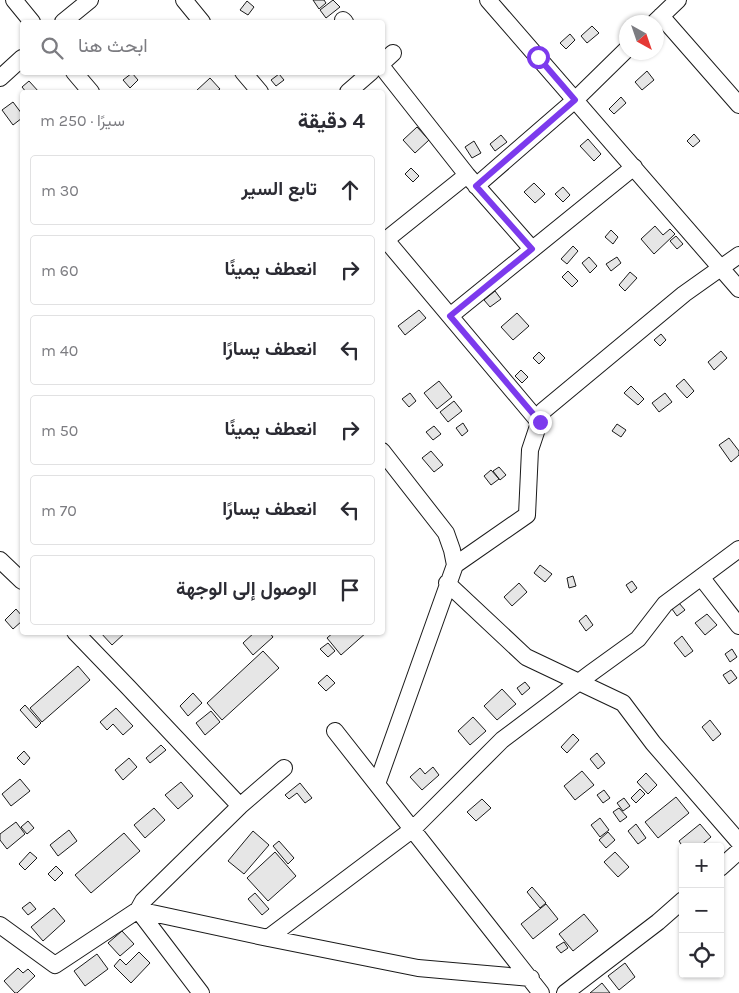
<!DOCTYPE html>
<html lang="ar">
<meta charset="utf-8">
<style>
body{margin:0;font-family:Karla,Vazirmatn,sans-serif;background:#f2f2f3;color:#2b2b33;direction:rtl}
.controls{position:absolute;right:15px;bottom:15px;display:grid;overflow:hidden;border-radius:5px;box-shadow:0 1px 4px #0004}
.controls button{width:45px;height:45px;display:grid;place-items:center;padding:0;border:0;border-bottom:1px solid #e1e1e2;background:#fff;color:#2b2b33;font:25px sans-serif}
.compass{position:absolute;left:619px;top:15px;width:45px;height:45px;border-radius:50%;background:#fff;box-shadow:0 1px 4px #0004;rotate:140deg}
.stop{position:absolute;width:15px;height:15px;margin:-11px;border:4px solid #7c3aed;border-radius:50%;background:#fff}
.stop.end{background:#7c3aed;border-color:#fff;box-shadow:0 1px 5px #0008}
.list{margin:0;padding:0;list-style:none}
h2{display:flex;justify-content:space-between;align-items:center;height:65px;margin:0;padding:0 20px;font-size:21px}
h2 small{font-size:16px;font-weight:400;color:#7c7c81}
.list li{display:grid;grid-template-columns:32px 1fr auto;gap:15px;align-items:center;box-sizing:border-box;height:70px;margin:0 10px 10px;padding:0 10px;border:1px solid #e1e1e2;border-radius:5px}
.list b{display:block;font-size:19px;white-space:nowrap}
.list em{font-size:16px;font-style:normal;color:#7c7c81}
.icon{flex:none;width:28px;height:28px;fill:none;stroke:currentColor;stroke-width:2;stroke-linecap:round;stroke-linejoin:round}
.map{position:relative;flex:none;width:739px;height:993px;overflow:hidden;direction:ltr}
.search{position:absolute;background:#fff;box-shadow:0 1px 4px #0004;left:20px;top:20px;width:365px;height:55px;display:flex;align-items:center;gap:12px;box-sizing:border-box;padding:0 18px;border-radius:5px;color:#7c7c81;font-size:19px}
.panel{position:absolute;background:#fff;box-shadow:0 1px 4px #0004;left:20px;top:90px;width:365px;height:545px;border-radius:5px;direction:rtl}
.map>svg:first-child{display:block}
</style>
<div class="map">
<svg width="739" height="993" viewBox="0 0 739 993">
<rect width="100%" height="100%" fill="#fff"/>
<!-- building -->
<path fill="#e6e6e6" stroke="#1a1a1a" d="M313,0H324L326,3L319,9Z
M333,0L340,7L326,18L320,10Z
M247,1L254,7L248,15L240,10Z
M592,26L599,33L587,43L581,36Z
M570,34L575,40L566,49L560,43Z
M647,71L654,80L642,90L635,82Z
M132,73L138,80L130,88L123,80Z
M279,74L284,80L276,86L271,80Z
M210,78L220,89L216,92H198L196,91Z
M29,81L39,92H26L22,87Z
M621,97L626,103L614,114L609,109Z
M13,102L22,114V118L13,125L2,110Z
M417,127L429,140L415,153L403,140Z
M694,134L700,141L693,147L687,141Z
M501,135L507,142L495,151L490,144Z
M588,139L601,154L594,161L580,146Z
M474,141L481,153L472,158L465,147Z
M411,168L419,176L413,182L405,174Z
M534,183L545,194L535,203L524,192Z
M563,187L570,195L563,202L555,194Z
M655,226L663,235L670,229L675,234L654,254L641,239Z
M611,230L618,237L613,244L605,237Z
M676,236L683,244L677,249L670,241Z
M573,246L578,251L567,264L561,259Z
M589,257L597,266L590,273L582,263Z
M617,257L621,263L611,271L606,264Z
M568,271L578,281L572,287L562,277Z
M630,272L637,278L625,291L619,285Z
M495,291L501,299L490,307L484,300Z
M419,310L426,318L405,335L398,326Z
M517,313L529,326L513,340L501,327Z
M661,334L666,340L660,346L654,340Z
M721,351L727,358L714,370L708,362Z
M539,352L545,358L539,364L533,358Z
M521,370L528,377L522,383L515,376Z
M684,379L694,391L687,398L676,386Z
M439,381L452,397L437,409L424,393Z
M631,386L644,399L638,405L624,393Z
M410,393L416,401L409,407L402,399Z
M665,393L672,402L659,412L652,403Z
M454,401L462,411L448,422L440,412Z
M463,423L468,431L462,436L456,428Z
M617,424L626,430L621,437L612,431Z
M434,426L441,434L433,440L426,432Z
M729,438L739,451V455L731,462L719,445Z
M431,451L443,465L434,472L422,458Z
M499,467L506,475L500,480L493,471Z
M491,470L499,479L491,485L484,476Z
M540,565L552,574L545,582L534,573Z
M573,576L576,586L569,588L567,578Z
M632,581L637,588L631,593L626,585Z
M519,583L527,592L512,606L504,597Z
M679,603L685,610L677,616L672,609Z
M16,609L22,616V621L13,629L5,620Z
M707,614L717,625L705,635L695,623Z
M586,615L593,625L586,631L579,621Z
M100,632H126L112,645Z
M255,632H269L273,637L253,655L243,643Z
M334,632H367L341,655L327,638Z
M682,636L693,651L685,657L674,643Z
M328,643L335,651L328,657L320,649Z
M732,649L737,657L730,662L725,654Z
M263,651L279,668L222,720L207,703Z
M78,666L90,680L42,722L30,708Z
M731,670L737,678L729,684L723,675Z
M327,675L335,683L326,691L318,683Z
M525,682L530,688L522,695L517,688Z
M502,689L516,704L497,720L484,706Z
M193,693L202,703L188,716L180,706Z
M25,705L41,723L36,728L20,710Z
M116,708L133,726L123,735L113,724L107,730L100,722Z
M211,711L220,722L205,735L196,723Z
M473,717L486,731L470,745L458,731Z
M710,720L721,734L713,741L702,727Z
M573,734L579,740L567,753L561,747Z
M161,745L166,750L150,763L146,758Z
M24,751L30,758L24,765L17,758Z
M597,753L605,763L598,769L590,759Z
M129,758L137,767L123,780L115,770Z
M433,767L439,775L422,790L410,777L420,768L425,774Z
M582,771L594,785L575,800L564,786Z
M646,773L657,785L648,794L637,782Z
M20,779L30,791L11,806L2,794Z
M181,782L193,796L178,809L165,795Z
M300,783L312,798L305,803L297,793L289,799L285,795Z
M640,789L645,794L636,803L631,798Z
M604,790L610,798L603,803L597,795Z
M676,797L689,813L658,838L645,822Z
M624,798L630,806L623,811L617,803Z
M482,799L491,808L476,821L467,812Z
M154,808L165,820L145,838L134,825Z
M619,808L627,817L620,822L613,812Z
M600,818L609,830L600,837L591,825Z
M28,821L34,828L27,834L21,827Z
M16,822L25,834L7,849L0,840V834Z
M636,824L646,838L638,844L628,831Z
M700,824L711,837L699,847H683L679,841Z
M69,830L77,841L58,856L50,845Z
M253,831L269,845L244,874L228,861Z
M608,832L615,840L606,848L599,840Z
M124,833L140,851L91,893L75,875Z
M279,841L294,858L288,864L273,846Z
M30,852L37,858L25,870L19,864Z
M275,852L296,876L268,901L247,878Z
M615,852L629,867L618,877L604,862Z
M56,866L63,873L55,881L48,874Z
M532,887L546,903L540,908L527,892Z
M255,893L269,909L262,915L248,899Z
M30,902L36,909L28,915L22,908Z
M546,904L558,919L533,939L521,924Z
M54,908L65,921L43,941L31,927Z
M584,914L598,931L573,951L559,934Z
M122,931L134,944L120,956L108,943Z
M564,942L568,948L561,953L556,947Z
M139,952L150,963L131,983L114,966L120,959L126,965Z
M97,954L108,969L85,986L74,971Z
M625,963L635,977L619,990L608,976Z
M18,968L23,973L28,969L35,976L17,993H15L4,981Z
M602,983L610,993H590Z"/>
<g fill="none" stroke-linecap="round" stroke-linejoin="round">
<defs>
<path id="minor" d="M14,0L32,22
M184,0L202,22
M488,0L739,289
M661,16L739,105
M343,20L345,22
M63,22L90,0
M655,22L678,0
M382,63L393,53
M382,67L467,175L532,249
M74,72L91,92
M243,72L260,92
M0,78L22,58
M348,92L371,72
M476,186L575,100L626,50
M386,240L539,422
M382,243L467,175
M450,316L634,167
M0,560L22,581
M455,565L527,515L530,450L543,411L684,294L739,255
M701,577L739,626
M447,583L526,657L623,703L653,743L739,842
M75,632L128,687L240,806
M335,731L541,993
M377,784L455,565L452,550L446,533L382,451
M720,868L739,851
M138,910L268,938
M138,910L201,993
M0,925L55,965L138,910L143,901L240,806L284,768
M531,978L418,968L268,938L413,829L502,740L591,673L638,639L665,604L739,549
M565,993L658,922L683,900"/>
</defs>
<!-- minor casing -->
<use href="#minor" stroke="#1a1a1a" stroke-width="18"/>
<!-- minor -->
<use href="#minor" stroke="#fff" stroke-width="16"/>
</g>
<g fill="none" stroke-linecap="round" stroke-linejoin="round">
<!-- route -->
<path stroke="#7c3aed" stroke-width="6" d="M538,57L575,100L476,186L532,249L450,316L540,422"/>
</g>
</svg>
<div class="controls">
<button>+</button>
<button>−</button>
<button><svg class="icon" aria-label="locate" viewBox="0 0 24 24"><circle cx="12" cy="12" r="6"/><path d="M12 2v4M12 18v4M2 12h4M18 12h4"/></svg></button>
</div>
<svg class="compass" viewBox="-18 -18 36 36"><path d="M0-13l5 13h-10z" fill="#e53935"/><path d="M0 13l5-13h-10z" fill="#7c7c81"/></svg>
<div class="stop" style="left:538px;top:57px"></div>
<div class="stop end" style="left:540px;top:422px"></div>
<div class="search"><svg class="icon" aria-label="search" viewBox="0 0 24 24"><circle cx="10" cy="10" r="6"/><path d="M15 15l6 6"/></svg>ابحث هنا</div>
<section class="panel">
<h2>4 دقيقة<small>سيرًا · 250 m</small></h2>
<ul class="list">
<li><svg class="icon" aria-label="ahead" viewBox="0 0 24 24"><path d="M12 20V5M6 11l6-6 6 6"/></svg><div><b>تابع السير</b></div><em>30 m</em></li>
<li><svg class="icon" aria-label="right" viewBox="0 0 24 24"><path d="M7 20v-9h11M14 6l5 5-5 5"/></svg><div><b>انعطف يمينًا</b></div><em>60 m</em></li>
<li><svg class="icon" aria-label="left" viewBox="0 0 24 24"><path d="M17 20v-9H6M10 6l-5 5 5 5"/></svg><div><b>انعطف يسارًا</b></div><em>40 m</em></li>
<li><svg class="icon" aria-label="right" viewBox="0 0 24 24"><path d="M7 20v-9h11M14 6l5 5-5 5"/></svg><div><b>انعطف يمينًا</b></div><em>50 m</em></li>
<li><svg class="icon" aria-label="left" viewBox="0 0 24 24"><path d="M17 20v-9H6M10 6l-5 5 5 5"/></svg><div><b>انعطف يسارًا</b></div><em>70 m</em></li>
<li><svg class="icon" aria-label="arrive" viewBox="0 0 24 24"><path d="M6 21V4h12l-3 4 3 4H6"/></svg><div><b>الوصول إلى الوجهة</b></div></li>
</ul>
</section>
</div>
